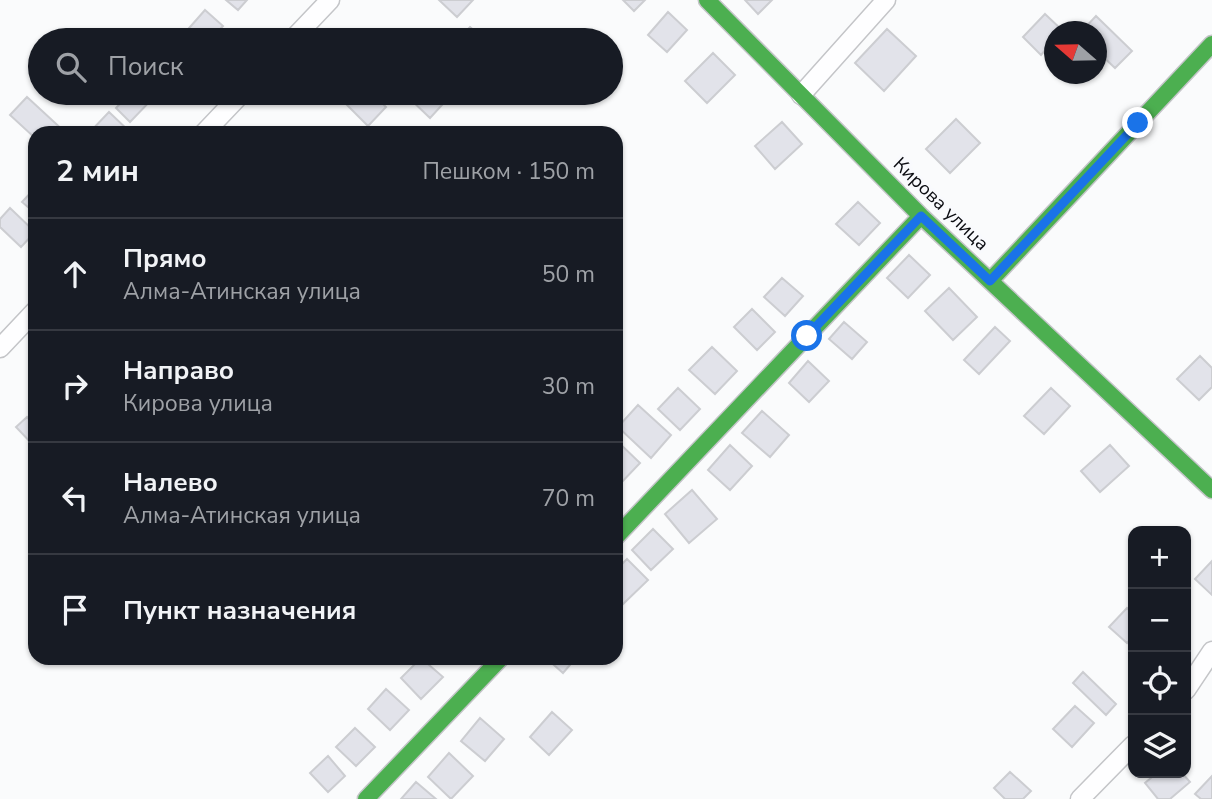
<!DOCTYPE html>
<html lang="ru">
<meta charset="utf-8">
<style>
body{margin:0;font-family:"Nunito Sans",sans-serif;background:#242831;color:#f1f3f6}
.controls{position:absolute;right:21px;bottom:21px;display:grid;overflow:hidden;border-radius:14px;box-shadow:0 2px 5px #0004}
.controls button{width:63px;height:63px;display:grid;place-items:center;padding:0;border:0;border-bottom:2px solid #363941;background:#171b24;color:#f1f3f6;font:35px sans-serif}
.compass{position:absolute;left:1044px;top:21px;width:63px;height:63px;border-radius:50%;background:#171b24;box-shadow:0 2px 5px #0004;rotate:290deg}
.stop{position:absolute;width:21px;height:21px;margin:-16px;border:5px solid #1a73e8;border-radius:50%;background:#fff}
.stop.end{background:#1a73e8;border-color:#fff;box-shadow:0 2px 7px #0008}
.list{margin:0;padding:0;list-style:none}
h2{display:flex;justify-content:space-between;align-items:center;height:91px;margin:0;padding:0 28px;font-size:30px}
h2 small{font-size:23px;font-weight:400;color:#9ea1a6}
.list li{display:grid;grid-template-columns:46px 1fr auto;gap:21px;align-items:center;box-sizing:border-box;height:112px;padding:0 28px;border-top:2px solid #363941}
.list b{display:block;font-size:26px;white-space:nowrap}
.list p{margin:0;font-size:23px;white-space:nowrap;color:#9ea1a6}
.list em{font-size:23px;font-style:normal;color:#9ea1a6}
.icon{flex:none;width:38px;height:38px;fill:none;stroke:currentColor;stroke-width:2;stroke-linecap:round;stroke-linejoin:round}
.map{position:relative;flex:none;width:1212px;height:799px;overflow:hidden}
.search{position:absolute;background:#171b24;box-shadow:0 2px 5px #0004;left:28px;top:28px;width:595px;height:77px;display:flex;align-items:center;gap:18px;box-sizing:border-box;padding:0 24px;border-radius:38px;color:#9ea1a6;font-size:26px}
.panel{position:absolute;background:#171b24;box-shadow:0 2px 5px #0004;left:28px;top:126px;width:595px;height:539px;border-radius:21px}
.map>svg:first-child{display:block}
</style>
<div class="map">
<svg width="1212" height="799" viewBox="0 0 1212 799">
<rect width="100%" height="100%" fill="#fafbfc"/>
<!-- building -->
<path fill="#e2e3ea" stroke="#cccdd1" stroke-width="2" d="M226,0H247L238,10Z
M439,0H473L457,17Z
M623,0H645L634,11Z
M745,0H772L758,14Z
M205,10L223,26L210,40H189L183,35Z
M668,12L687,30L667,52L648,35Z
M1045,14L1063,31L1054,32V40L1041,55L1023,37Z
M1096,16L1132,51L1115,68L1096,50V32H1081Z
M470,27L485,40H457Z
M887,29L916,56L884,91L855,63Z
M713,53L735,75L707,103L685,81Z
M130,93L157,94L130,122L116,108Z
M335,93H372L386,107L368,126Z
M410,93H453L430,118L407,96Z
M27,97L66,133H35V138L10,115Z
M109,112L129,131L126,133H89Z
M956,119L980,143L950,173L926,149Z
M782,122L802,144L775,169L755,146Z
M35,188V213L22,202Z
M858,202L880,223L859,245L836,224Z
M10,208L35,232L21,247L0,227V219Z
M909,255L930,275L908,298L887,278Z
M782,278L803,296L785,316L764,297Z
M949,288L977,317L953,340L925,311Z
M752,309L775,332L757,350L734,327Z
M844,322L867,342L852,359L829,339Z
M995,327L1010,341L979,374L964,360Z
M712,347L737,371L715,394L689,370Z
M1200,356L1212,368V387L1199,400L1177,379Z
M808,361L829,381L809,402L789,383Z
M678,388L700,409L680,430L658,409Z
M1051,388L1070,406L1044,434L1024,416Z
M638,405L671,435L651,458L618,427Z
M762,411L789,435L770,457L742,433Z
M27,417L35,426V447L16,427Z
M616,440L640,463L619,485L616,482Z
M730,445L752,466L730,490L708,470Z
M1110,445L1129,466L1100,492L1081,471Z
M692,490L717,519L689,543L665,514Z
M653,529L673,549L651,570L632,550Z
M627,559L648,580L622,605L616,599V570Z
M1212,561V595L1195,579Z
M1127,608L1133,614V636L1127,643L1109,627Z
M421,658L443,677L421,699L401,678Z
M546,658H576L563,673Z
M1083,672L1116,704L1106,715L1073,683Z
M386,689L409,710L390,730L368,709Z
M1075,706L1094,723L1072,747L1053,729Z
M552,712L572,730L549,755L530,737Z
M480,718L504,739L485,761L461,741Z
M355,728L375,747L356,766L336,747Z
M449,753L473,776L451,799L428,777Z
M328,756L345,776L328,792L310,773Z
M1010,772L1031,791L1023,799H1005L994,788Z
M1157,773H1182L1190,782L1170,799H1158L1145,783Z
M1212,776V799H1201L1195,794Z
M416,782L436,799H401Z"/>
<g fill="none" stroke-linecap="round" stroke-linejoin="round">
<defs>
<path id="street" d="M292,40L330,0
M801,95L886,0
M204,133L242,93
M0,348L35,311
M1186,690L1212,651
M1080,799L1133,745"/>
<path id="fast" d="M707,0L921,216L1212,490
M990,281L1212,44
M616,537L921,216
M366,799L501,658"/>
</defs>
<!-- street casing -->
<use href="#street" stroke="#c4c5c8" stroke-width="21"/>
<!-- fast casing -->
<use href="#fast" stroke="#c4c5c8" stroke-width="19"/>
<!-- street -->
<use href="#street" stroke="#fefeff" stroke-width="18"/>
<!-- fast -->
<use href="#fast" stroke="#4caf50" stroke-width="16"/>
</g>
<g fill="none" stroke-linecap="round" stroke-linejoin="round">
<!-- route -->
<path stroke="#1a73e8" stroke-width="9" d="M807,336L921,216L990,281L1138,123"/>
</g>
<g text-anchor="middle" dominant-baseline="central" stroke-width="6" stroke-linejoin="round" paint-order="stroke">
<!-- street labels -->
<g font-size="19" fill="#0b0c11" stroke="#f9fafd">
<text transform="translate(941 204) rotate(44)">Кирова улица</text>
</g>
</g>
</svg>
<div class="controls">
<button>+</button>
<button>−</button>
<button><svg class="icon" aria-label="locate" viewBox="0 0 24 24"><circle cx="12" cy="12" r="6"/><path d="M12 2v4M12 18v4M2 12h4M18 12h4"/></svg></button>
<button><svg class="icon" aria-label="layers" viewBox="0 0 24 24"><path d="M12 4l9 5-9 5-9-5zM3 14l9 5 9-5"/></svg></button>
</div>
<svg class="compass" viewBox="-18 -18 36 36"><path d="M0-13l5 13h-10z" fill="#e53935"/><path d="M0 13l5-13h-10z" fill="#9ea1a6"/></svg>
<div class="stop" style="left:807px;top:336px"></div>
<div class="stop end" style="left:1138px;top:123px"></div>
<div class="search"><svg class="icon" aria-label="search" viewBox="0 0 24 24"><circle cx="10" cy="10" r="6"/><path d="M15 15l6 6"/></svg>Поиск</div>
<section class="panel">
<h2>2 мин<small>Пешком · 150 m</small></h2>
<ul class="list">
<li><svg class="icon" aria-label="ahead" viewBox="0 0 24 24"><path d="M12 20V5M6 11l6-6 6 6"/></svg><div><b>Прямо</b><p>Алма-Атинская улица</p></div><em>50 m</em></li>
<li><svg class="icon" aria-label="right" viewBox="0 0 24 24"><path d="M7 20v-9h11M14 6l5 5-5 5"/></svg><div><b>Направо</b><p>Кирова улица</p></div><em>30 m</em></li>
<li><svg class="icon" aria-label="left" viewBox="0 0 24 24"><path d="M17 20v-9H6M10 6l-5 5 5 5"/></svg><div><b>Налево</b><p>Алма-Атинская улица</p></div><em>70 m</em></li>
<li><svg class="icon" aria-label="arrive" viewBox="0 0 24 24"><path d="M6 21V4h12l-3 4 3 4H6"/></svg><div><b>Пункт назначения</b></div></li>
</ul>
</section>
</div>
